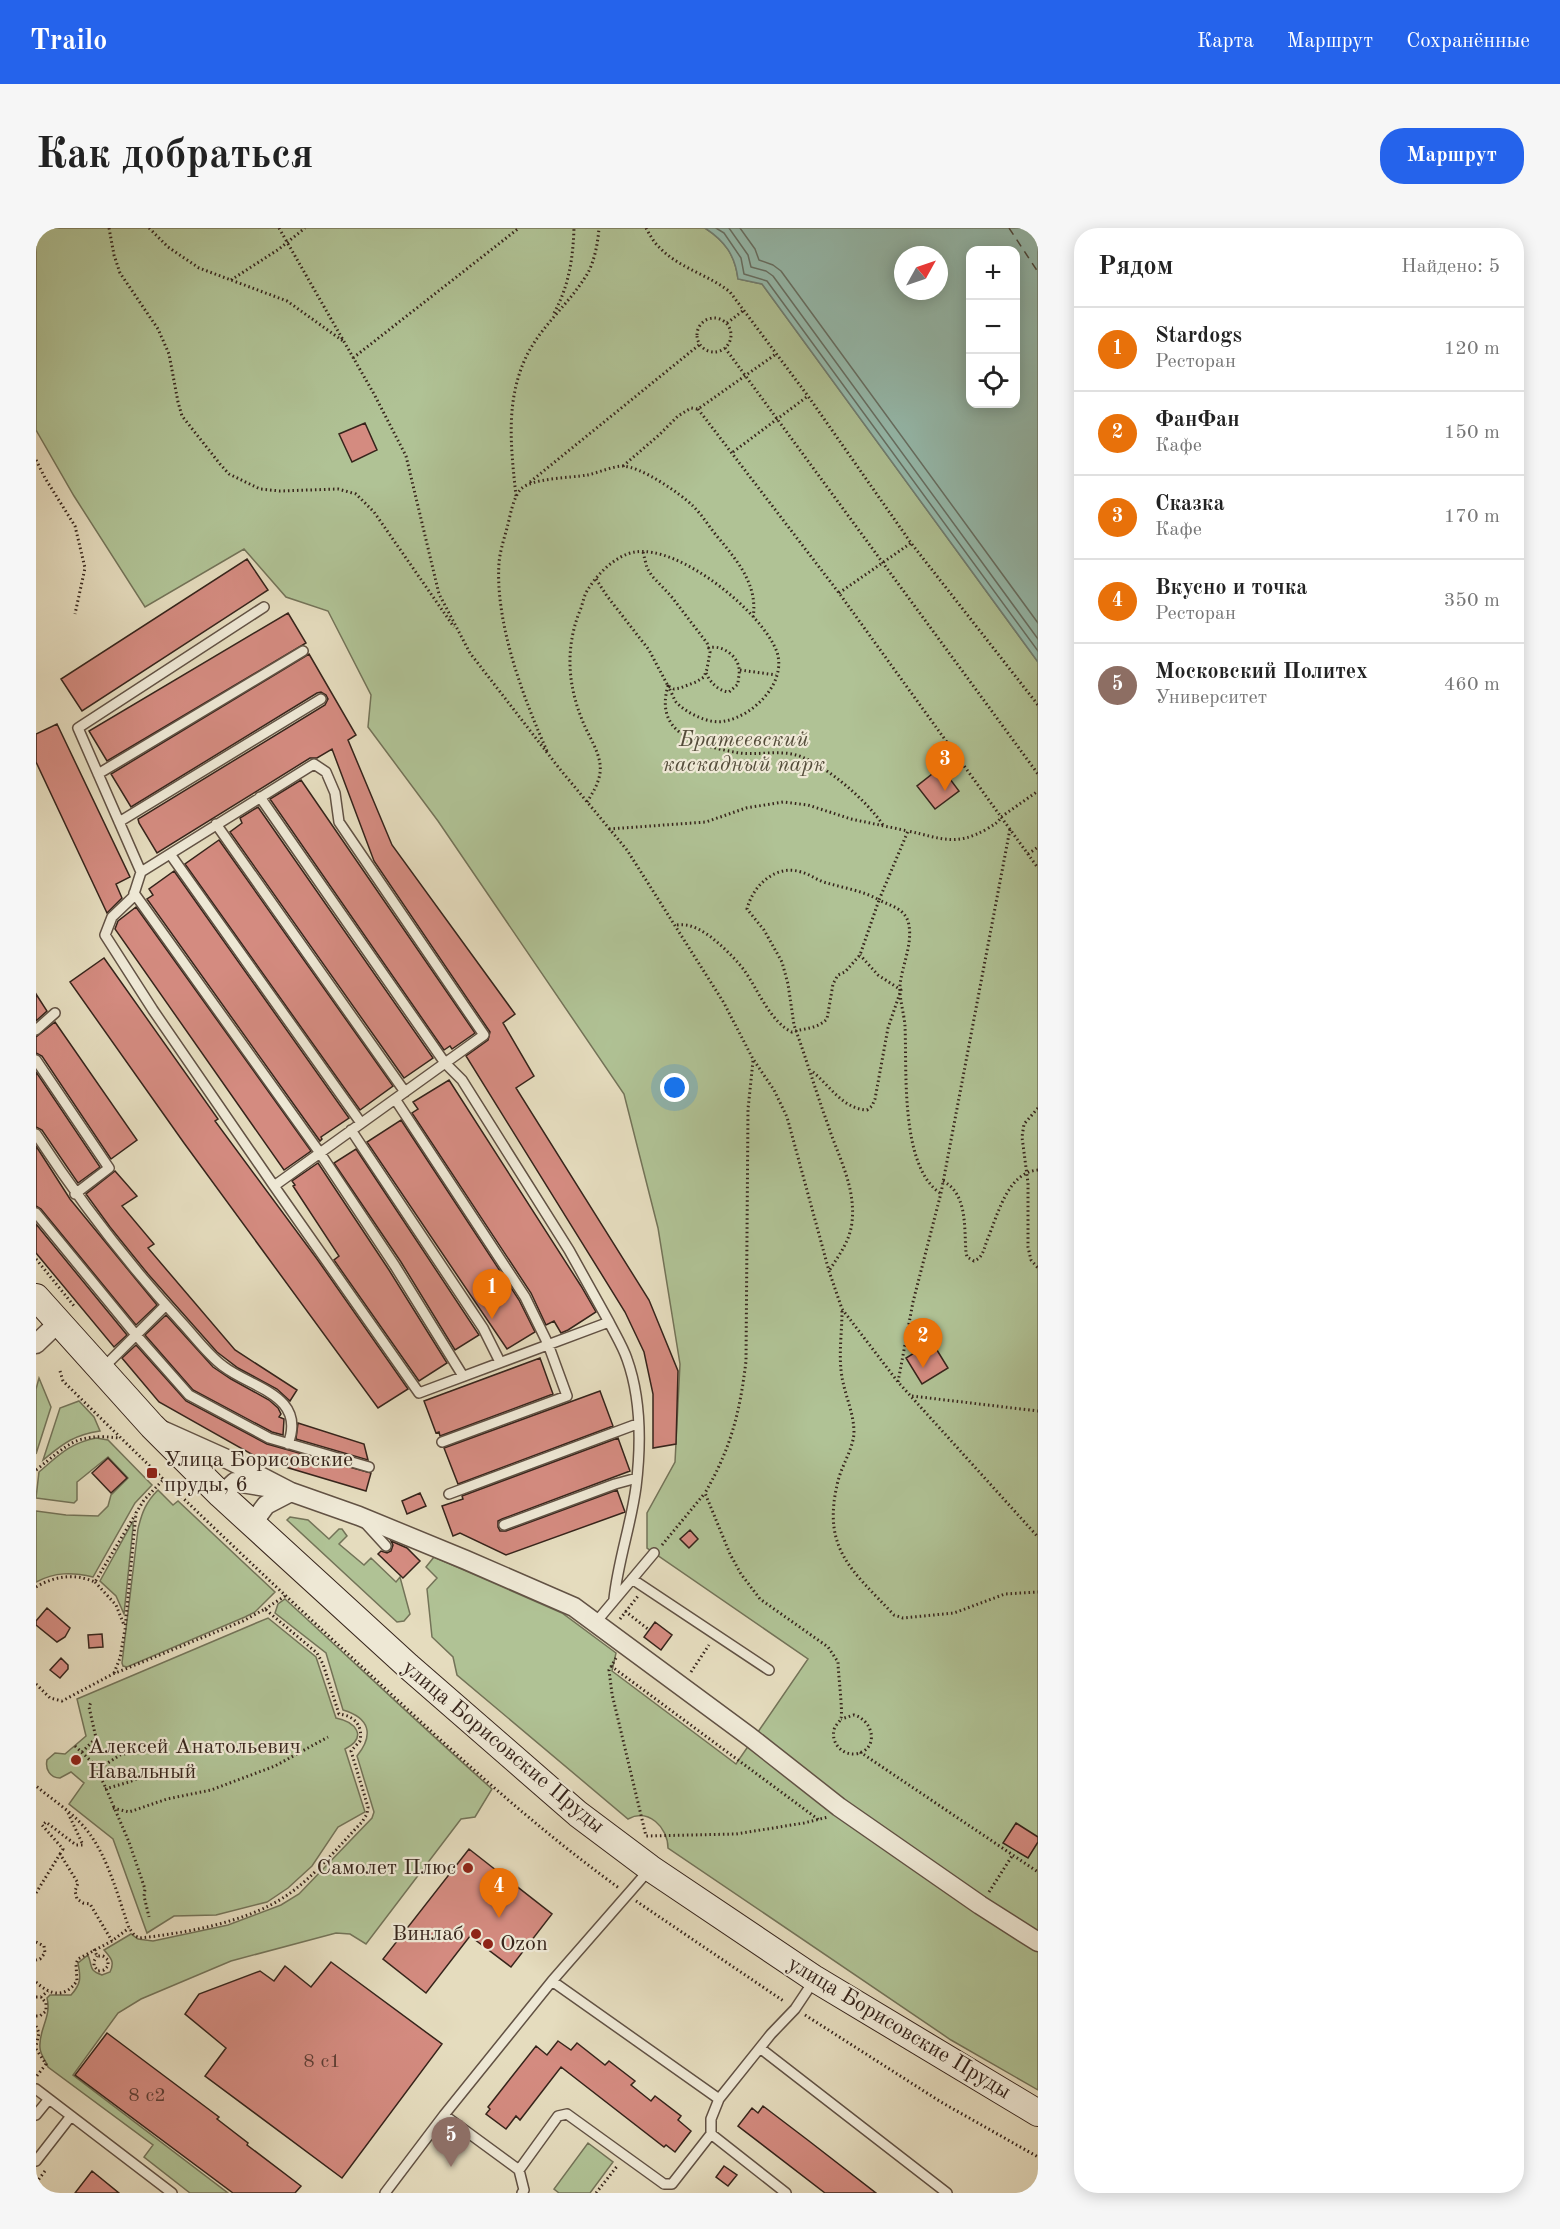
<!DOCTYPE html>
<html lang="ru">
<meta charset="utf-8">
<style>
body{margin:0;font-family:"Old Standard TT",serif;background:#f6f6f6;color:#222}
.controls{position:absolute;right:18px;top:18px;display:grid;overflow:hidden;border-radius:12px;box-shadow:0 3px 15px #0003}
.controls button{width:54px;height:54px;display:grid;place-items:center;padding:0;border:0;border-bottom:2px solid #e0e0e0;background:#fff;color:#222;font:30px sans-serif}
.compass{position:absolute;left:858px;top:18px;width:54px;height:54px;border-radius:50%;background:#fff;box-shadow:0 3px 15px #0003;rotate:50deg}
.you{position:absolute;left:639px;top:860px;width:21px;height:21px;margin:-15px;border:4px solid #fff;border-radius:50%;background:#1a73e8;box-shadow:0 0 0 9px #1a73e833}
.badge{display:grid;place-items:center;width:39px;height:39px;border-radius:50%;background:#2563eb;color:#fff;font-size:20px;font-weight:700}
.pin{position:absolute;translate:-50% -50px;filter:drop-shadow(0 2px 3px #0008)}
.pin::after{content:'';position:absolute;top:32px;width:21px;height:18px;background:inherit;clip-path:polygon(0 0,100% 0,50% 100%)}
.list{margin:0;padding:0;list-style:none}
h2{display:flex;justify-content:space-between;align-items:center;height:78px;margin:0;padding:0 24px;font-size:26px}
h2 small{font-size:20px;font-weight:400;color:#767676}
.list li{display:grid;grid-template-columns:39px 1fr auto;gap:18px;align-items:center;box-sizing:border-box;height:84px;padding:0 24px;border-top:2px solid #e0e0e0}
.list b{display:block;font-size:22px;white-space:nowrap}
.list p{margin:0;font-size:20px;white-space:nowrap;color:#767676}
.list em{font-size:20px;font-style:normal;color:#767676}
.icon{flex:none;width:33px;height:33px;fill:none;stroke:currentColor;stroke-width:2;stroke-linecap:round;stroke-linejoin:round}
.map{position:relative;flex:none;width:1002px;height:1965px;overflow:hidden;border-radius:24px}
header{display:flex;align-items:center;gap:36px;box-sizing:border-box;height:84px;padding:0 30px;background:#2563eb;color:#fff}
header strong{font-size:28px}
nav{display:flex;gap:33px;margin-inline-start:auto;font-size:21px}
.intro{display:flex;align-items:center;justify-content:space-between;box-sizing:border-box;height:144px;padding:0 36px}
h1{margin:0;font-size:42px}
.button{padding:15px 27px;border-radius:24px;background:#2563eb;color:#fff;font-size:21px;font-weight:700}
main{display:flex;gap:36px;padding:0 36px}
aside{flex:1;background:#fff;border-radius:24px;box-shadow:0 3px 15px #0003}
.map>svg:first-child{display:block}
</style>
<header>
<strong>Trailo</strong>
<nav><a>Карта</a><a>Маршрут</a><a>Сохранённые</a></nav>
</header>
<div class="intro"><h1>Как добраться</h1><a class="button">Маршрут</a></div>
<main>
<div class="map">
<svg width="1002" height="1965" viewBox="0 0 1002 1965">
<rect width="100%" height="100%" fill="#e5dcbe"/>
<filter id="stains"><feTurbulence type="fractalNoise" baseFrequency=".00333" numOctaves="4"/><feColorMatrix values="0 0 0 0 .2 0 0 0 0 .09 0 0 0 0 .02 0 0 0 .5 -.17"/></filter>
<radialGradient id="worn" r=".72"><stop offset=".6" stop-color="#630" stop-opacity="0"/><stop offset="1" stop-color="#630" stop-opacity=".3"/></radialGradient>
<!-- green -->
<path fill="#b0c295" stroke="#737358" stroke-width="1.5" d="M0,0H669C689,13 699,27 702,51L726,56L1002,434V1862L915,1812L632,1620C632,1599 612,1580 592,1591L421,1447L417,1429L396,1409L391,1361L401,1350L390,1339L398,1329L526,1385L580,1425L576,1443L700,1536L772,1431L611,1320V1285L639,1234L644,1136L622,1000L588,866L402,593L332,499L335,467L292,383L250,369L208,321L109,379L38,268L0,202Z
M3,1150L15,1179L0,1226V1161Z
M43,1173L58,1189L64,1203C37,1207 27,1216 7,1232L24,1180Z
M60,1210L72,1212L116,1257L99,1275L57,1349C36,1344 19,1344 0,1354V1283L30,1287L62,1288L72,1278L75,1267L92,1250L72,1229L41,1254V1272L38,1275L0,1270L3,1244C23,1227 34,1215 60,1210Z
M122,1262L137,1277L142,1273L239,1364L219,1384L209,1389L91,1439L87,1438L86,1435L102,1301C106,1284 110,1274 122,1262Z
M254,1289L272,1292L293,1311L303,1301H306L311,1308L303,1316L328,1337L335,1330L360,1354L364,1349L374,1386L368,1393L361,1394L251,1292Z
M97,1293V1299L88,1386L80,1368L64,1353Z
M249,1371C318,1434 386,1499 456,1561L439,1589L425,1591L330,1716L314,1706L300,1705L195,1733L105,1771L82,1785L37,1847L192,1965H154L108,1929L117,1917L12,1839C10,1833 4,1826 4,1820C2,1802 16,1789 11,1770L14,1767H35C45,1756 45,1750 42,1735L52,1727C57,1739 52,1742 66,1747L74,1744C79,1734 75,1730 68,1722L95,1706L102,1711L117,1713L192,1697L245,1677L263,1666L336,1590L338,1584L321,1528C338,1507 334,1490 307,1482L290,1425L239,1385L242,1376Z
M232,1390L280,1429L300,1490C320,1494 332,1509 309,1521L329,1584L302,1599L276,1638L252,1660L231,1674L180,1687L138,1688L111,1705L77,1611L33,1576L48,1555L35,1544L24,1550C14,1550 9,1541 11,1532L19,1525L29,1526L50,1508L41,1471Z
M552,1915L577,1934L554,1965H523L518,1961Z"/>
<!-- water -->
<path fill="#96bcaf" stroke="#707f74" stroke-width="1.5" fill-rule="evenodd" d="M669,0H1002V434L726,56L702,51C699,27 689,13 669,0ZM934,22H980V176H934ZM867,27H903V63H867Z"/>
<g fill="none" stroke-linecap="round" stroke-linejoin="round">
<!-- shore -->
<path stroke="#667065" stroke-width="1.5" d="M680,0L688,5L705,30L708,46L731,53L1002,423
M693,0L712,27L715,39L730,43L737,48L1002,411
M704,0L719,21L723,32L737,37L745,43L1002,395"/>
<!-- ferry -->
<path stroke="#4e4a40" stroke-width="1.5" stroke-dasharray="8 6" stroke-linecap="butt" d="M973,0L1002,44"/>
</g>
<!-- building -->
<path fill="#d48b80" stroke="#36241b" stroke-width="1.5" d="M329,195L341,222L316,234L303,206Z
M211,331L232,362L46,483L25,451Z
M252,385L270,415L71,533L53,503Z
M273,426L320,507L312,512L356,617L479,786L467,795L498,848L480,860L613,1072L642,1143L640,1216L617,1220V1166L608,1124L589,1084L430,828L452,812L454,804L338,633L296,521L281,530H274L121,625L103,595L102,591L289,477L292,471L290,467L285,464L281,465L95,579L75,546Z
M21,496L94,649L80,656L86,670L71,685L0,534V506Z
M905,539L923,563L899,581L881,558Z
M265,552L439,805L416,821L414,818L408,822L234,571Z
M222,579L397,830L368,850L194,604L206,595L204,590Z
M183,612L357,858L324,882L149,636Z
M138,643L313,890L285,909L286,911L284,913L111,671L117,667L113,661Z
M100,679L275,923L248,942L79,701L82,693Z
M68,730L182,891L179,893L281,1031L372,1161L342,1180L148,915L34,754Z
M0,766L11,783L0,793Z
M19,794L101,912L75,931L6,828L0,825V809Z
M0,844L64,939L42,955L6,902L0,899Z
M413,852L545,1058L560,1084L532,1102L525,1105L518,1093L510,1097L495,1065L376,885L382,881L377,874Z
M365,892L483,1072L499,1104L471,1121L331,914Z
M0,918L34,971L121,1077L100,1097L5,981L0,978Z
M320,921L443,1107L419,1122L365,1034L298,935Z
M282,935L353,1042L411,1135L383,1153L298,1032L303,1028L257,958L259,957L256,953Z
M79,943L101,968L86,978L118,1016L112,1020L199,1122L261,1162L254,1173L241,1161L202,1140L181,1124L112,1046L74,999L50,966Z
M0,996L91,1107L78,1119L0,1025Z
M130,1087L177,1139L195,1151L233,1172L242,1180L245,1186L243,1189L248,1191L247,1207L236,1204L157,1162L109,1107Z
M896,1114L912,1140L886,1156L870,1130Z
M100,1117L150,1173L231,1216L335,1245L330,1263L226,1232L123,1174L86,1130Z
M504,1130L517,1166L404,1208L403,1204L400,1205L388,1173Z
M564,1163L577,1198L422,1256L408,1220Z
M262,1195L328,1216L332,1232L260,1211Z
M582,1210L594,1243L466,1291L462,1293V1299L464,1303H470L581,1262L589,1284L470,1327L424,1305L417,1308L406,1278L427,1271L426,1268Z
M72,1230L91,1250L75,1265L56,1245Z
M384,1265L390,1278L371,1286L366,1273Z
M654,1302L662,1311L653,1320L644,1311Z
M355,1313L371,1320L384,1333L367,1350L342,1326L345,1323L351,1325L355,1323L357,1317Z
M11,1380L34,1400L29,1409L21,1414L0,1397V1393Z
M619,1394L636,1407L625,1422L608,1409Z
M66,1406L67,1419L53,1420L52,1407Z
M25,1430L32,1437V1441L24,1450L14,1442Z
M980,1595L1002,1609V1614L992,1630L967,1615Z
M433,1621L516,1686L475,1739L434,1708L390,1765L347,1731Z
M295,1734L406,1816L306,1950L169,1848L190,1820L149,1786L163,1766L224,1743L238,1753L249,1738L275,1759Z
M71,1805L183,1889L181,1891L212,1915L211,1917L265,1958L259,1965H197L39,1847Z
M522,1813L535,1822L541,1815L569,1837L573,1833L599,1853L595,1857L615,1873L619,1868L645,1888L642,1892L655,1903L639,1924L630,1917L628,1919L525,1839L484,1892L480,1888L470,1901L450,1886L454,1881L452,1879L500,1818L511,1827Z
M727,1878L773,1913L840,1965H789L702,1898L716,1880L722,1885Z
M688,1938L701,1947L692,1958L680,1949Z
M56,1943L83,1965H39Z"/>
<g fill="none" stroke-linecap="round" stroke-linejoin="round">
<defs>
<path id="lane" d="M228,379L42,500L105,644L278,536L290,544L299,565L303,594L448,807L238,958L383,1165L573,1094C579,1106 587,1119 591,1131C605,1170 605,1218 600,1259C595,1297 582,1333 578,1371
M62,546L267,423
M224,569L409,835L426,852L533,1022L573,1094
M83,594L285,471
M180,596L369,864
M134,626L325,895
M105,644L97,669L76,689L69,707L117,782L238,958
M98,665L284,925L359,1038L427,1148
M0,802L19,785
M0,832L73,940L39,966
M359,871L489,1069L512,1116L531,1168L406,1214
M315,902L447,1100L464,1134
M0,906C43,972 92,1036 146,1095C159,1109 172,1127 187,1138C215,1160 271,1167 252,1216
M0,985L100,1107L153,1167L233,1210L333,1239
M66,1141L130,1077
M413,1266L601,1196
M329,1295L350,1318
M468,1297L579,1256L601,1250
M596,1351L733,1442
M560,1394L618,1325
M516,1753L683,1871
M724,1820L911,1965
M0,1861L136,1965
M0,1887L13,1871
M408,1887L483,1942L522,1888L531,1886L628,1956H636L675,1906
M0,1933L35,1888
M483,1942L488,1962L486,1965
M349,1965L408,1887L516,1753L613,1642
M750,1965L675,1906V1891L683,1871L735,1806L759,1781L777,1754"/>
<path id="street" d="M0,1116L22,1095
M126,1202L193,1232L255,1264L323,1288L430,1332L538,1379L714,1509L803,1579L944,1677L1002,1714
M185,1267L199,1254L236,1260
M216,1296L230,1277L255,1264"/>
<path id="secondary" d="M0,1069L116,1198L185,1267L372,1438L542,1586L614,1640L779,1751L1002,1885"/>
</defs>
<!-- lane casing -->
<use href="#lane" stroke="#625244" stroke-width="12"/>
<!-- street casing -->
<use href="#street" stroke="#625244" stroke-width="21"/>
<!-- secondary casing -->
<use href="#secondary" stroke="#36241b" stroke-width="28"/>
<!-- path -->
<path stroke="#36241b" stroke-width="3" stroke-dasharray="1.5 3" stroke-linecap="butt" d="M73,0L78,27L84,45L122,101L133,126L142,174L146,188L184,236L193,246L224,261L244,263L302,261L320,266L338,284L418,399
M113,0L132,19L163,40L251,73L307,113
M243,0L338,166L370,228L403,366L434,425L523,540L591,622L688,775L717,831L738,862L751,889L793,1043L806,1081L862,1154L1002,1309
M610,0C614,7 618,15 624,20C643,40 673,47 694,64L772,168L875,315L1002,477
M195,52L243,21L269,0
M518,85C533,58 537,30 538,0
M661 107a17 17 0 1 1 34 0a17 17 0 1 1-34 0Z
M691,95L708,82
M689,120L1002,546
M317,130L483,0
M662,181L803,365L1002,640
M697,224L772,168
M0,232L9,250L39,298L49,340L39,386
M587,238L623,207L642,188L655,180L662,181L740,126
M494,254L663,117
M480,268C475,220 469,174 490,129C505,98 532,77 550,48C558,36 562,15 563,0
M560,351L571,368L613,422L632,458L638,461L644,460L660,454L668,449L671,441L674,424L671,415L635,368L616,348L611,340L607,324
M803,365L875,315
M704,442L740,447
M670,445C674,454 682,463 693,464L702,456C702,451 704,445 703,440C701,427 685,416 672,420
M511,523C487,469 459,395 463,335C464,323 468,311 471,300C474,289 477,269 485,261C496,250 534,250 551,247C562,245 574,239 586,238C604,238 644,265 657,278C668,289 675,302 685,313C704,336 722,359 717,390
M551,574C558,563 566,550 564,536C562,521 552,507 547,494C531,456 529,418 545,380C547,374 548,368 551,363C561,346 580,327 599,324C644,317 726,384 741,424C751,455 717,488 689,493C674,497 650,485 640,474C637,469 635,463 632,458C618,505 661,517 698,524C720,529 744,520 766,529C793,540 831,573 847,597
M573,601L670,594L710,580L747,574L772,577L815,591L872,603
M992,626L1002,619
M641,697C654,695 665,702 675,709C687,719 698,729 708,742C721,760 735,795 756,804C769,800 781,801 791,791L797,756L802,747L809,744L824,727L843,672C828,663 808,660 791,655C782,653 774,646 765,644C740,636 717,657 711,681L728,702L746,734L752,756L758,797C770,830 780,864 792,897C802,928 820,959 816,994C814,1013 803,1027 793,1043
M717,833L712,881L710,1133C704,1184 695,1220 669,1265L694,1326L705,1346L724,1371L792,1419L802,1434C802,1444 807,1484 805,1490C804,1494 799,1497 798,1502C795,1515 806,1527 819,1526C843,1523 839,1493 818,1487L805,1491
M777,844C794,858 807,881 831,882L836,878L839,871L852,800L865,762L842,747L824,727
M1002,880L988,896L986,909L992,955V1019L995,1032L1002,1040
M907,953C932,966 928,1001 930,1024L931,1029L938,1033C948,1029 948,1019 952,1010C962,986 972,944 1002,942
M904,965C864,938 871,842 869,798C868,785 863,770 864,757C866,737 878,714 872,693C867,680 855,678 843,672L872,603C905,610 919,619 951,601C957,597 962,595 965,589L1002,563
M0,1031L38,1078
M806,1083C806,1102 803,1123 805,1142C807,1164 818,1183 818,1205C817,1221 806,1237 802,1253C785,1321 816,1342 858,1387L867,1390L918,1385L969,1366L1002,1364
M24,1143L27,1153C129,1254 233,1353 339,1451C417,1524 496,1597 583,1660
M862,1154L877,1074L905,965L974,601
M876,1168L1002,1183
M0,1242C33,1216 39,1205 83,1210
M626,1317L669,1265
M59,1354L80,1377L88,1397
M0,1359C19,1348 38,1345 59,1354L99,1287
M229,1381L249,1368
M589,1383L613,1402
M584,1391L602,1368
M580,1430L573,1442L576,1466L610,1608L700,1606L768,1595L792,1589
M575,1438L783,1592
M655,1444L673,1417
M78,1445L84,1430L89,1401L100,1285L108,1272L127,1252
M0,1456L14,1470L26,1473L77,1446L207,1393L229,1381L281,1425L287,1436L303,1486C319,1488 327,1498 324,1513L315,1523L332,1579L331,1586L326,1594C302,1619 278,1649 250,1668C211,1694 150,1705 104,1710L99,1708L93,1700C82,1669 73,1632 53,1605C39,1586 18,1573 0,1558
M39,1518L56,1534L68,1556L93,1614L109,1661L108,1668L113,1689
M46,1524L60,1510L53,1479L55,1474
M824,1524L1002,1644
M61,1542L84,1527L100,1523
M69,1561L93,1554L115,1545
M77,1580L93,1584L131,1571L175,1562L239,1538L292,1509
M24,1626L27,1621L6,1597L10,1594L40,1617H47L32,1585
M953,1664L976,1628
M0,1665L24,1626L42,1655L39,1663L41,1671L47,1675L54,1676L76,1713
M600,1673L749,1774
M0,1714L8,1718L9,1725L4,1731L0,1732
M58,1721L61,1728H67L72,1732V1738L68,1742L62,1743L58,1738V1733L61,1728
M0,1754C15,1768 29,1770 41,1753L40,1736L42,1731L76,1713L93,1700
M0,1769H5L12,1763
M769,1787L905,1874L1002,1929
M0,1788H4L10,1783V1775L5,1769
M0,1798L3,1805L0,1818
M0,1821L10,1836L0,1849
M0,1955L9,1943
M0,1963L1,1965
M560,1965L582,1937"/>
<!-- lane -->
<use href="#lane" stroke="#eee8d5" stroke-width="9"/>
<!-- street -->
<use href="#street" stroke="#eee8d5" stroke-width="18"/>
<!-- secondary -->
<use href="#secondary" stroke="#eee8d5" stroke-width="26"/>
</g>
<!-- markers -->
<g fill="#8f2418" stroke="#eee8d5" stroke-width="2">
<rect x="110" y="1239" width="12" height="12" rx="3"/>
<circle cx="40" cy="1532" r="6"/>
<circle cx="432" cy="1640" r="6"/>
<circle cx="440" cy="1706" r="6"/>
<circle cx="452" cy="1716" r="6"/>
</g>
<g text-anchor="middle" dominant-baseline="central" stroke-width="4.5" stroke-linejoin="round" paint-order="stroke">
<!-- number labels -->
<g font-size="20" fill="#5e3e34">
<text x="286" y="1834">8 c1</text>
<text x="111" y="1868">8 c2</text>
</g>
<!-- park labels -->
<g font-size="22" font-style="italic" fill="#544c3a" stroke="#eee8d5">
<text x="708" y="512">Братеевский<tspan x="708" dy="25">каскадный парк</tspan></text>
</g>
<!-- poi labels -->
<g font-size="22" fill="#36241b" stroke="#eee8d5" text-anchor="start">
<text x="128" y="1232">Улица Борисовские<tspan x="128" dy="25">пруды, 6</tspan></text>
<text x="52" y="1519">Алексей Анатольевич<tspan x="52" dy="25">Навальный</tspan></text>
<text x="420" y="1640" text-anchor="end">Самолет Плюс</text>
<text x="428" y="1706" text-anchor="end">Винлаб</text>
<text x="464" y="1716">Ozon</text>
</g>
<!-- street labels -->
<g font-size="22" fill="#36241b" stroke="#eee8d5">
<text transform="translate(467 1519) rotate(40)">улица Борисовские Пруды</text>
<text transform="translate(863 1800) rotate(31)">улица Борисовские Пруды</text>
</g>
</g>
<rect width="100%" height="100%" filter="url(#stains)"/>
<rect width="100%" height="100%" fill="url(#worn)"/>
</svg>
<div class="controls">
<button>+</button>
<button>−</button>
<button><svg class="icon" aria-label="locate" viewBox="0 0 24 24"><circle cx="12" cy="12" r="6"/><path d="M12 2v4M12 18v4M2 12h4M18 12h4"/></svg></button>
</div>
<svg class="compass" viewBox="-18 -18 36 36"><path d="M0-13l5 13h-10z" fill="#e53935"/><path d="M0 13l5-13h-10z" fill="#767676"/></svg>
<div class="you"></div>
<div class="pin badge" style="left:456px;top:1091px;background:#e8710a">1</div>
<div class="pin badge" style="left:887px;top:1140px;background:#e8710a">2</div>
<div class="pin badge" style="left:909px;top:563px;background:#e8710a">3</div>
<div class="pin badge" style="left:463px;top:1690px;background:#e8710a">4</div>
<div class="pin badge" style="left:415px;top:1939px;background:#8d6e63">5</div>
</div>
<aside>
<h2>Рядом<small>Найдено: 5</small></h2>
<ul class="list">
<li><span class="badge" style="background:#e8710a">1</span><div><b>Stardogs</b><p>Ресторан</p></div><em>120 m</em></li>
<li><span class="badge" style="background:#e8710a">2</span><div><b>ФанФан</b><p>Кафе</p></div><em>150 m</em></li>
<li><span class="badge" style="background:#e8710a">3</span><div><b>Сказка</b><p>Кафе</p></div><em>170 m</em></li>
<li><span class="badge" style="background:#e8710a">4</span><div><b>Вкусно и точка</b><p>Ресторан</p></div><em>350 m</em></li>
<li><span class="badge" style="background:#8d6e63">5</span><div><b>Московский Политех</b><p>Университет</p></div><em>460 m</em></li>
</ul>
</aside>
</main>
